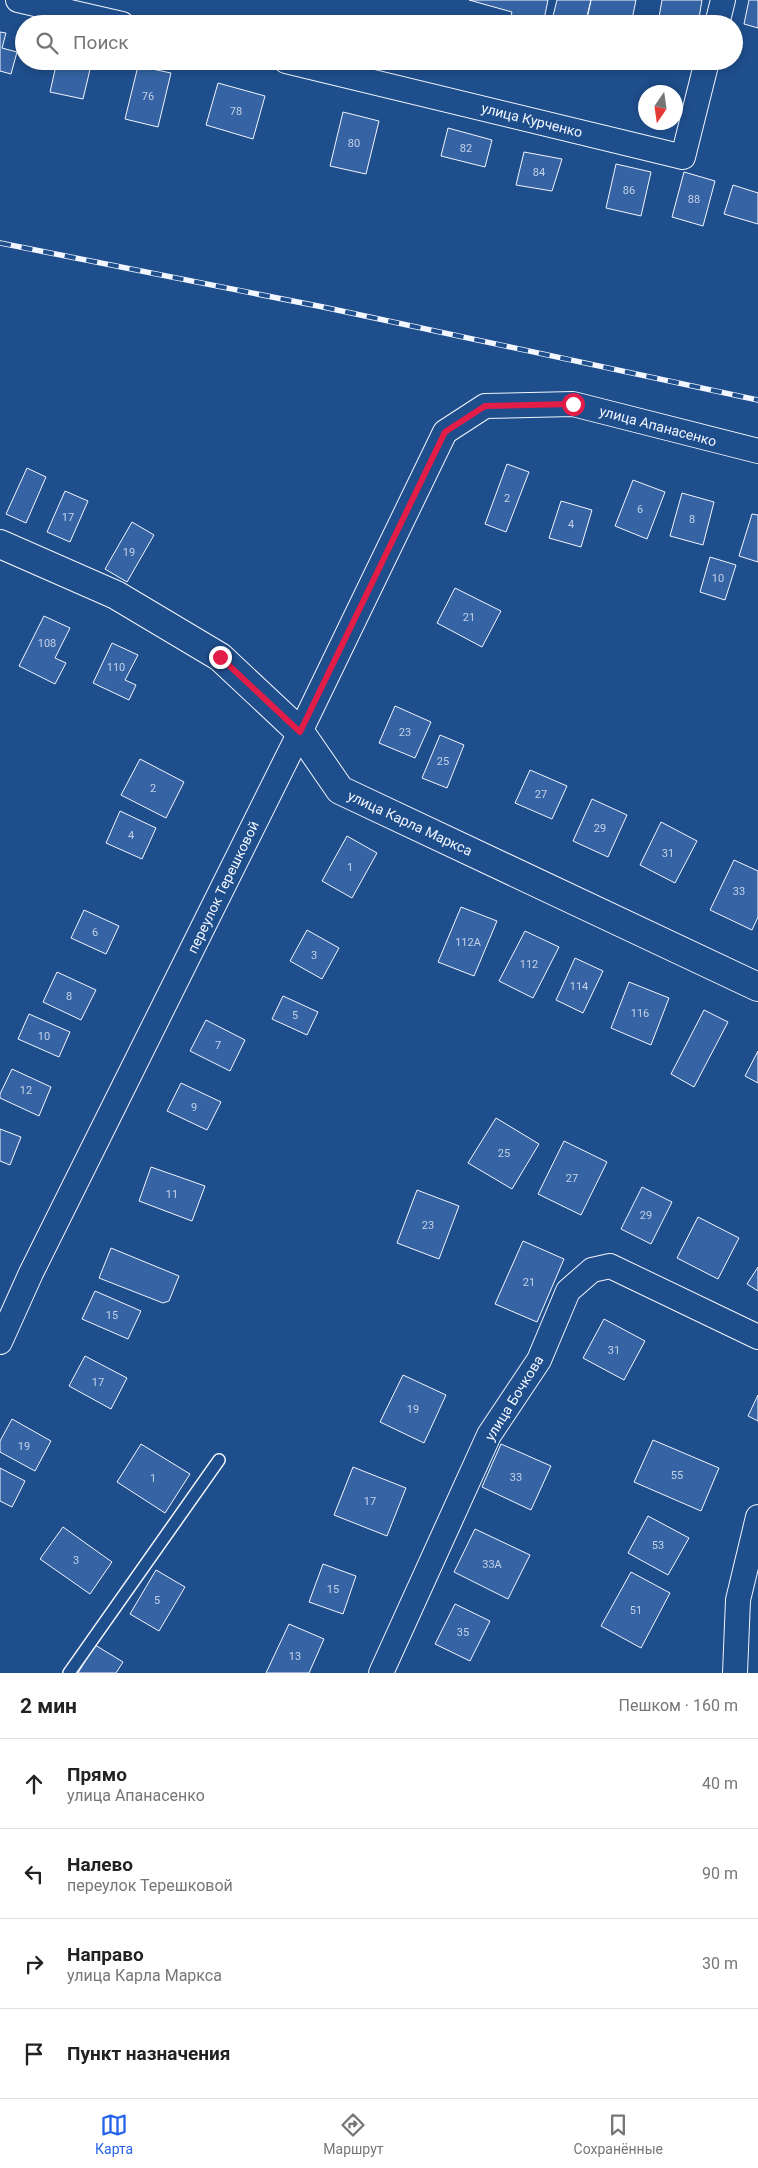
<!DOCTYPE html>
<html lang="ru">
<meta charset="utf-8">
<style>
body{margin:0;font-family:Roboto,sans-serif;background:#f2f2f2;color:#222}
.compass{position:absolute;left:638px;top:85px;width:45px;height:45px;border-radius:50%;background:#fff;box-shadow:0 2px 8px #0003;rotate:193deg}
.stop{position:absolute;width:15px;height:15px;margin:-11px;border:4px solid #e11d48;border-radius:50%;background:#fff}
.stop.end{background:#e11d48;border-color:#fff;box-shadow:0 1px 5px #0008}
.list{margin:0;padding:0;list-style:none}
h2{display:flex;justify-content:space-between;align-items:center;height:65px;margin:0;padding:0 20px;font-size:21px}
h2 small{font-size:16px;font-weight:400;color:#767676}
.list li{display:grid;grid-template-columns:32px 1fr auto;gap:15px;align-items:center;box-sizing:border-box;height:90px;padding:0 20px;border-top:1px solid #e0e0e0}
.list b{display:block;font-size:19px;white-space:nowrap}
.list p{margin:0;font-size:16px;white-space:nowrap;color:#767676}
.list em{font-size:16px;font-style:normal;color:#767676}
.icon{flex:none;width:28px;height:28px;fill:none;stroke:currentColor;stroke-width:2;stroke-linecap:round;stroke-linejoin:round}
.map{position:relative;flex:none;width:758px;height:1673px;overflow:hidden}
.search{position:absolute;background:#fff;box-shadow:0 2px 8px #0003;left:15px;right:15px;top:15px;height:55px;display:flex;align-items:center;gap:12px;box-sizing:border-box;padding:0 18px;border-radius:28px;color:#767676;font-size:19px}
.sheet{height:425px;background:#fff}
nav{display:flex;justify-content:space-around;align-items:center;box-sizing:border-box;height:70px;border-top:1px solid #e0e0e0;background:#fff;font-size:14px;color:#767676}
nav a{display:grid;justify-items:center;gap:2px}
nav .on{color:#2563eb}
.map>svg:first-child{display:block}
</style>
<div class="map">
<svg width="758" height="1673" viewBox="0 0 758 1673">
<rect width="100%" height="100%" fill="#1f4e8c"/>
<!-- building -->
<path fill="#3563a3" stroke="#f2f6ff" d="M469,0H548L543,24H509L512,12Z
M557,0H591L585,24H551Z
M591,0H636L631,24H586Z
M662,0H702L698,24L658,23Z
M749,0H758V28L744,24Z
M0,32L6,33L2,48L17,52L11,74L0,71Z
M57,61H92L83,99L50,92Z
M138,66L171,73L158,127L125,119Z
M218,83L265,96L253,139L206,125Z
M343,112L379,121L366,174L330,166Z
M448,128L492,140L485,167L441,156Z
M524,152L562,159L552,191L516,185Z
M616,164L651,172L641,216L606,208Z
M684,172L715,181L703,226L672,217Z
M733,185L758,193V224L724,214Z
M507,464L529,472L506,532L485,524Z
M27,468L46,477L26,523L6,514Z
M633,480L665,492L647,539L615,526Z
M65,491L88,501L70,542L47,532Z
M682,493L714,502L703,545L670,536Z
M561,501L592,510L581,547L549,538Z
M752,514L758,515V562L739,556Z
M132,522L154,535L127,582L105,569Z
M710,557L736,565L725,600L700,592Z
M455,588L501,611L482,647L437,623Z
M44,616L70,628L55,658L66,663L55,684L19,666Z
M112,643L138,655L125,680L136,685L129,700L93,683Z
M395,706L431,722L415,758L379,743Z
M440,735L464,745L447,788L422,778Z
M140,759L184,782L166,818L121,795Z
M530,770L567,786L552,819L515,803Z
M592,799L627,815L608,857L573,841Z
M120,811L156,828L142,859L106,843Z
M661,822L697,841L675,883L640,865Z
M347,836L377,853L352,898L322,881Z
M734,860L758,871V917L752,930L710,910Z
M461,907L497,921L474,976L438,962Z
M84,910L119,926L106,954L71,938Z
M307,930L339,948L322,979L290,961Z
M525,931L559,947L533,998L499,981Z
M575,958L603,971L583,1013L556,1000Z
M57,972L96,990L81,1020L43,1002Z
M629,982L669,998L651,1045L611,1028Z
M283,996L318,1012L307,1035L272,1019Z
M704,1010L728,1022L694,1087L671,1074Z
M29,1014L70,1032L59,1057L18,1039Z
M206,1020L245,1040L230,1071L190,1051Z
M758,1051V1083L745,1076Z
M12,1069L51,1087L39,1116L0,1098V1094Z
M181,1083L221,1102L207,1130L167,1111Z
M496,1118L539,1144L512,1189L468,1163Z
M0,1129L21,1137L10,1165L0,1161Z
M564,1141L607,1162L581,1215L538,1194Z
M151,1167L205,1186L192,1221L139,1201Z
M642,1187L672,1202L651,1244L621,1229Z
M417,1190L459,1206L439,1259L397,1243Z
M698,1217L739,1238L718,1279L677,1258Z
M523,1241L564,1259L537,1322L495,1304Z
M111,1248L179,1276L169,1301L163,1303L99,1278Z
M758,1267V1291L747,1284Z
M95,1291L141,1311L128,1339L82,1319Z
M604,1319L645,1341L624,1380L583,1358Z
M85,1356L127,1378L111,1409L69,1386Z
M403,1375L446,1395L424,1443L380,1422Z
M758,1395V1421L748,1416Z
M12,1419L51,1441L35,1471L0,1452V1441Z
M653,1440L719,1468L701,1511L634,1482Z
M141,1444L190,1474L165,1513L117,1482Z
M501,1444L551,1466L531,1510L482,1487Z
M353,1467L406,1488L387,1536L334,1515Z
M0,1468L25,1481L12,1507L0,1501Z
M648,1516L689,1538L668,1575L628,1553Z
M63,1527L112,1562L90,1594L40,1559Z
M475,1529L530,1555L508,1599L454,1572Z
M323,1564L356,1576L343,1614L309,1602Z
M156,1570L185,1587L159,1631L130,1614Z
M631,1572L670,1593L641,1648L601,1626Z
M455,1604L490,1621L470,1661L435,1644Z
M289,1624L324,1639L309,1673H266Z
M95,1645L123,1662L116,1673H78Z"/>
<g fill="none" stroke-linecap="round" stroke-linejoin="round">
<defs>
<path id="lane" d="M69,1673L219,1460"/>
<path id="street" d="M18,0L122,24
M717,24L723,0
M286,61L683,157L707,61
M0,1342L31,1273L300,732L445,432L485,406L573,404L758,451
M381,1673L489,1435L539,1360L568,1291L592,1270L610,1266L758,1337
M735,1673L738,1600L758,1517"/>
<path id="secondary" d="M0,544L116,595L220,657L300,732L340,790L758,987"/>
</defs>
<!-- lane casing -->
<use href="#lane" stroke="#f2f6ff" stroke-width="14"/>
<!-- street casing -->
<use href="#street" stroke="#f2f6ff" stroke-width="26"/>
<!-- secondary casing -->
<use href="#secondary" stroke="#f2f6ff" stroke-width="30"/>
<!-- lane -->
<use href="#lane" stroke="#1f4e8c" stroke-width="11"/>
<!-- street -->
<use href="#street" stroke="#1f4e8c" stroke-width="24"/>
<!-- secondary -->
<use href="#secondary" stroke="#1f4e8c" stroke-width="28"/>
<defs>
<path id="rail" d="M0,243L323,307L758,400"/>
</defs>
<!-- rail casing -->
<use href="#rail" stroke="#f2f6ff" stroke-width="5.5"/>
<!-- rail -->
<use href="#rail" stroke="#1f4e8c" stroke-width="4" stroke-dasharray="11" stroke-linecap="butt"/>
</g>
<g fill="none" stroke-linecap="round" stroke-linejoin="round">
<!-- route -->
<path stroke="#e11d48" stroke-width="6" d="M220,657L300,732L445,432L485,406L573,404"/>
</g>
<g text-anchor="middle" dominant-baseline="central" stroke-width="4" stroke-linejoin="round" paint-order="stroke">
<!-- number labels -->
<g font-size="11" fill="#c3d1e8">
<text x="148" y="96">76</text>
<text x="236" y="111">78</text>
<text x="354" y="143">80</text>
<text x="466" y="148">82</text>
<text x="539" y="172">84</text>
<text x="629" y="190">86</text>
<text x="694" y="199">88</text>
<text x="507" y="498">2</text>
<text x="640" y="509">6</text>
<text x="68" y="517">17</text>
<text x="692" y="519">8</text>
<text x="571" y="524">4</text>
<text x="129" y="552">19</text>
<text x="718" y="578">10</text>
<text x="469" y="617">21</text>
<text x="47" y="643">108</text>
<text x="116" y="667">110</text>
<text x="405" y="732">23</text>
<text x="443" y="761">25</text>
<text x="153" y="788">2</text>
<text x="541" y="794">27</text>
<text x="600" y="828">29</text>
<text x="131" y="835">4</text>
<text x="668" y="853">31</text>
<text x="350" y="867">1</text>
<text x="739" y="891">33</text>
<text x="95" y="932">6</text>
<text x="468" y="942">112А</text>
<text x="314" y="955">3</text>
<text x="529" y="964">112</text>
<text x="579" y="986">114</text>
<text x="69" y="996">8</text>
<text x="640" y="1013">116</text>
<text x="295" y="1015">5</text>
<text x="44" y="1036">10</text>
<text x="218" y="1045">7</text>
<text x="26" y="1090">12</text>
<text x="194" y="1107">9</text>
<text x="504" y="1153">25</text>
<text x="572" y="1178">27</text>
<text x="172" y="1194">11</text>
<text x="646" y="1215">29</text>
<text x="428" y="1225">23</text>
<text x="529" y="1282">21</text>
<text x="112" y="1315">15</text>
<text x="614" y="1350">31</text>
<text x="98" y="1382">17</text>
<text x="413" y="1409">19</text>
<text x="24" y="1446">19</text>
<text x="677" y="1475">55</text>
<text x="516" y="1477">33</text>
<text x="153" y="1478">1</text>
<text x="370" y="1501">17</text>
<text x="658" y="1545">53</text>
<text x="76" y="1560">3</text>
<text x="492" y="1564">33А</text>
<text x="333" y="1589">15</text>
<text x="157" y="1600">5</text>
<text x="636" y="1610">51</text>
<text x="463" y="1632">35</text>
<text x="295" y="1656">13</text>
</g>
<!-- street labels -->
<g font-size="14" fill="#f2f6ff" stroke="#1f4e8c">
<text transform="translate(532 120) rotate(14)">улица Курченко</text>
<text transform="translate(658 426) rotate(15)">улица Апанасенко</text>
<text transform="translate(410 823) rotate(25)">улица Карла Маркса</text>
<text transform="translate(223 887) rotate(-64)">переулок Терешковой</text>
<text transform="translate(514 1398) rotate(-58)">улица Бочкова</text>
</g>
</g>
</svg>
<svg class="compass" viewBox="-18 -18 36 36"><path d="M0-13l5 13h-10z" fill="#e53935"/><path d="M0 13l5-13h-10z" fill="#767676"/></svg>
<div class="stop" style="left:573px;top:404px"></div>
<div class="stop end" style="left:220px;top:657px"></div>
<div class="search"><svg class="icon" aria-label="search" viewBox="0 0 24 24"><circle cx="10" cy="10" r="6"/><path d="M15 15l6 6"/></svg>Поиск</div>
</div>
<section class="sheet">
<h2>2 мин<small>Пешком · 160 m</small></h2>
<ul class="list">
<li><svg class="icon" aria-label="ahead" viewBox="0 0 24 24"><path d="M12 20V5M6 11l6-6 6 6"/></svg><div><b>Прямо</b><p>улица Апанасенко</p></div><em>40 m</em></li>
<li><svg class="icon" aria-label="left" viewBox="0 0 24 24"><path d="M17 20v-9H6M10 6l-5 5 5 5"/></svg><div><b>Налево</b><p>переулок Терешковой</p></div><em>90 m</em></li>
<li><svg class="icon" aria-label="right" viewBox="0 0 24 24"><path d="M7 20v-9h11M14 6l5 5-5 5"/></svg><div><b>Направо</b><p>улица Карла Маркса</p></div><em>30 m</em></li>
<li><svg class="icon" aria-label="arrive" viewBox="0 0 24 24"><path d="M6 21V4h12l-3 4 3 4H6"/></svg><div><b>Пункт назначения</b></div></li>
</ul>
</section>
<nav>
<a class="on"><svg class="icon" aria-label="map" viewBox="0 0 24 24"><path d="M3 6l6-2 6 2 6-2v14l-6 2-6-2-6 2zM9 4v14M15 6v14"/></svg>Карта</a>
<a><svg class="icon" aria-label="directions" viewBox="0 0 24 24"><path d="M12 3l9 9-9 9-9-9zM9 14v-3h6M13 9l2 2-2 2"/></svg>Маршрут</a>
<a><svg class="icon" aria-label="saved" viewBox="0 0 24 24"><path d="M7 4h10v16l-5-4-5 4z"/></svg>Сохранённые</a>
</nav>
